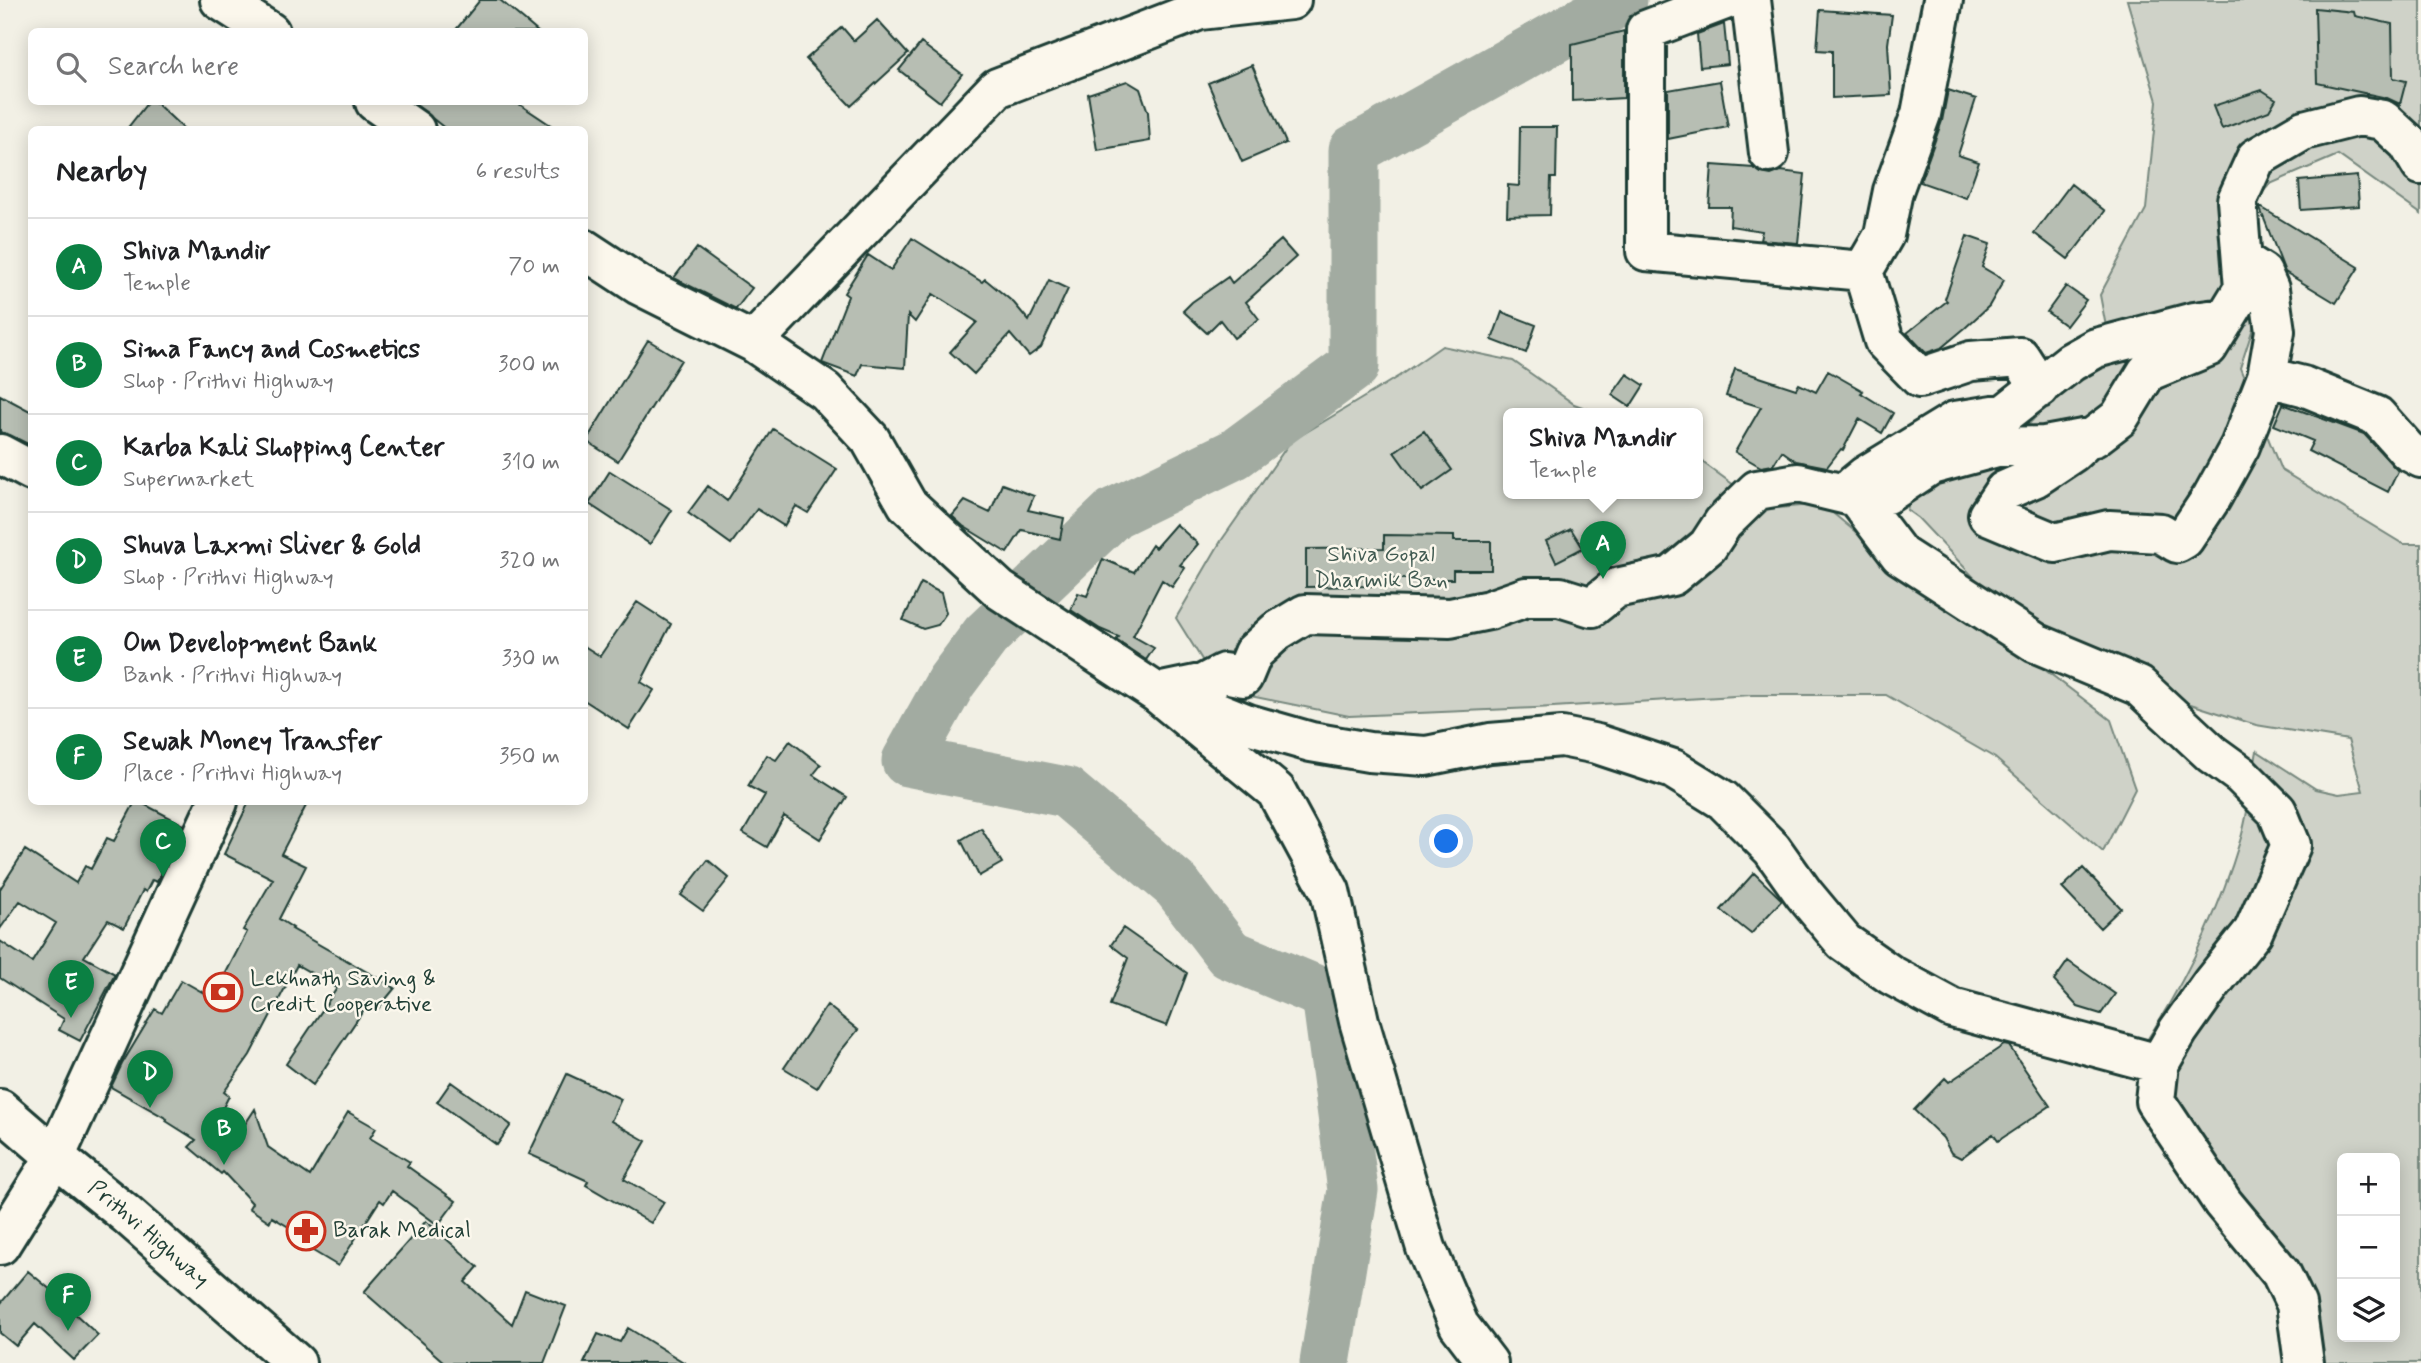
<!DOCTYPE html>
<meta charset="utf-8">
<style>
body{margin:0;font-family:Mynerve,sans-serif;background:#f2f2f2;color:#202124}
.controls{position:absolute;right:21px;bottom:21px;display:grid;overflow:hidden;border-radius:10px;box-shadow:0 4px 18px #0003}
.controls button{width:63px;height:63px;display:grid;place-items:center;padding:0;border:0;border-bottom:2px solid #e0e0e0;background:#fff;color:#202124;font:35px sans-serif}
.you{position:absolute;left:1447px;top:842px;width:24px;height:24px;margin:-18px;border:5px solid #fff;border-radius:50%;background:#1a73e8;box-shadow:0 0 0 10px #1a73e833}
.badge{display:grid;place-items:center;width:46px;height:46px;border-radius:50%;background:#0b8043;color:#fff;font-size:23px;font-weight:700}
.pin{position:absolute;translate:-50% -58px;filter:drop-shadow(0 2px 4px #0008)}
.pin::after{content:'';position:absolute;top:37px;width:24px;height:21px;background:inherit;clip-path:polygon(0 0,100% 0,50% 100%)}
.popup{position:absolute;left:1503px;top:408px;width:200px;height:91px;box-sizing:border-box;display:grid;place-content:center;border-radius:10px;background:#fff;filter:drop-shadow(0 2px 5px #0005);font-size:23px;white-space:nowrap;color:#757577}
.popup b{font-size:26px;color:#202124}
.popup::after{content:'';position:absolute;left:50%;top:100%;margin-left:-14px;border:14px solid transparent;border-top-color:#fff}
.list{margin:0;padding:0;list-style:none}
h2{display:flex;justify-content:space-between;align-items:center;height:91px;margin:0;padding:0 28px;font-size:30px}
h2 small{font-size:23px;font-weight:400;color:#757577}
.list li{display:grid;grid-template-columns:46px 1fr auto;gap:21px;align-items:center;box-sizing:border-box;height:98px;padding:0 28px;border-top:2px solid #e0e0e0}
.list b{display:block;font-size:26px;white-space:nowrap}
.list p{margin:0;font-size:23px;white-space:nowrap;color:#757577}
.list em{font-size:23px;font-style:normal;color:#757577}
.icon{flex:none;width:38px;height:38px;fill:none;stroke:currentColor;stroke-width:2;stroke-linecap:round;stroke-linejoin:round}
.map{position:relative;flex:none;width:2421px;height:1363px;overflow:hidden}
.search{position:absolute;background:#fff;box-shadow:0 4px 18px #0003;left:28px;top:28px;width:560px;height:77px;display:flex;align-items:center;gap:18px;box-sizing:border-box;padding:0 24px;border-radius:10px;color:#757577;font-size:26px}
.panel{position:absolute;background:#fff;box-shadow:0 4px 18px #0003;left:28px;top:126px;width:560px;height:679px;border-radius:10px}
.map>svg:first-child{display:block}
</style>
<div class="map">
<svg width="2421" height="1363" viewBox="0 0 2421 1363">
<rect width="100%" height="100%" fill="#f2f0e5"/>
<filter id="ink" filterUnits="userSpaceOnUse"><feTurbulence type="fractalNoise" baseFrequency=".0143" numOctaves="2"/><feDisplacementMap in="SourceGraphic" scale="14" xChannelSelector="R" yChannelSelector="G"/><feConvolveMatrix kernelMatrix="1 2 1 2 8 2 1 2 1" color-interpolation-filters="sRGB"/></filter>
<g filter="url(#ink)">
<!-- green -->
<path fill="#cfd2c8" stroke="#77887e" stroke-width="2" fill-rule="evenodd" d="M2127,0H2421V214L2338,155L2270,184L2222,237L2255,322L2240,368L2281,470L2403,544H2421V1363H2285L2281,1273L2138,1054C2182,988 2217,918 2240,841C2249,813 2251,781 2257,751L2316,789L2339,794L2363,791L2348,740L2256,725L2175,699L2052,630L1980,584L1918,518L1907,510L1912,490L1998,457L2087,362L2107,332L2100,295L2146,209L2157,101ZM2342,1158H2395V1337H2342Z
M1442,346L1513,361L1574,404L1599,413H1508V493H1698V459L1767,509L1822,504L1918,584L2011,644L2111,720L2135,789L2103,852L1995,758L1886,695H1752L1536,708L1349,716L1221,690L1176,618L1221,541L1290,442L1399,376Z"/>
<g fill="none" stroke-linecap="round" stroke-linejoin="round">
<!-- river -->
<path stroke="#a2aba1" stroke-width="51" d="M1325,1363L1353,1190L1327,995L1229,954L1177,886L1066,792L907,761L951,682L986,635L1114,513L1235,454L1354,366V150L1622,0"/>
</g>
<!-- building -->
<path fill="#b7beb3" stroke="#1f3d34" stroke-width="2" d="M480,0H500L538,32H454Z
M2315,8L2354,12L2355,16L2392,24L2393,78L2406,81L2400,104L2387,98L2317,83Z
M1820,10L1892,15L1888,44L1891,95L1832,98V51L1817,50Z
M877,20L908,54L851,106L806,59L842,27L854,41Z
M1724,24L1728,64L1700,67L1697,34Z
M1624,31V98L1572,101V44Z
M921,43L962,74L940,102L899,70Z
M1252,65L1286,143L1242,162L1208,83Z
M1127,81L1140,89L1148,112L1150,141L1097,150L1088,94Z
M1720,81L1728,127L1668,139V90Z
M1948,90L1976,99L1958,155L1979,162L1966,198L1920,182L1942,121Z
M2262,90L2276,99L2269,111L2222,129L2213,106Z
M148,102H155L185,130H126Z
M412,102H516L558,130H447Z
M1520,127H1557L1556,178H1551L1550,215L1507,216L1508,185L1519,186Z
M1712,165L1754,168L1761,173L1771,175L1781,171L1805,174L1798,243L1760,240L1762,231L1730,226L1731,207H1709Z
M2357,176L2359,206L2301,210L2299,181Z
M2071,184L2105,211L2068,259L2034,233Z
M2259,206L2359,267L2336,303L2285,272Z
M1967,236L1990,244L1982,267L2004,280L1989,306L1965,328L1941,348L1926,353L1907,333L1947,301L1945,299Z
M912,238L982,282L985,279L1014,303L1029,321L1049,280L1068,289L1041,347L1029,356L1010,334L974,374L950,352L977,322L933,294L915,322L908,315L905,368L862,364L857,376L822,363L848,296L844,293L868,255L891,270Z
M1281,240L1296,257L1246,302L1259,319L1234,338L1220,320L1207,333L1183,311L1192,302L1228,277L1232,283Z
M697,248L752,288L736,309L674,278Z
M2066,286L2086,300L2066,326L2047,312Z
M1502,312L1536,325L1526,353L1492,340Z
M648,340L681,360L618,461L586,441Z
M1735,369L1796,389L1799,384L1816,392L1828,371L1863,391L1861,393L1893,413L1882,433L1859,419L1843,450L1841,449L1827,467L1796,461L1782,451L1773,465L1761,467L1735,452L1761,407L1726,396Z
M1627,374L1644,385L1630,407L1612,395Z
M0,395L32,412V446L10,435L0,432Z
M2283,404L2364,434L2398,471L2388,492L2308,451L2313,441L2274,425Z
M773,429L837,469L808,513L796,506L784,526L757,509L731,544L688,513L708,486L727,501Z
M1424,431L1452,470L1422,491L1394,452Z
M610,471L672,510L650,544L589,504Z
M1002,484L1034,496L1028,510L1064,518L1060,539L1022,530L1007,553L963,526L952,516L965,501L990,513Z
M1176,524L1198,544L1180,565L1185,568L1172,587L1162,580L1133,636L1154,648L1146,660L1116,640L1119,637L1100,629L1071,610L1078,593L1087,596L1103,559L1134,572L1152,545L1155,548Z
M1571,529L1583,548L1556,562L1546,541Z
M1384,535L1454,536V541H1491V570H1453V579H1373V586L1306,587V549L1384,548Z
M921,583L941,593L946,613L938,625L923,629L903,620Z
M637,602L671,624L641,682L654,690L629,729L584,700V646L600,656Z
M790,741L821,765L813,775L847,797L820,839L784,816L767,847L743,833L765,795L748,786L767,755L776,760Z
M135,802H140L184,825L157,882L152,880L146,892L143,890L124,928L108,920L84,957L115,974L80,1041L59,1030L64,1019L0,978V941L32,962L56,923L20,901L0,929V889L25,850L76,883L85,866L91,869L107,838L114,841Z
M249,802H308L281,854L306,866L279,919L293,928L292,929L395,988L377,1010L367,1005L313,1085L286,1064L337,988L297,965L250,1055L224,1092L229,1096L214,1125L236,1138L255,1109L268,1147L310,1176L348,1112L376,1128L370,1138L410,1162L407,1166L456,1201L438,1225L392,1191L384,1203L380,1200L338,1266L308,1248L312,1241L272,1217L270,1222L249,1208L252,1203L223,1172L221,1174L189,1147L196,1140L166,1121L167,1119L111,1087L122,1064L155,1009L162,1013L181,980L213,998L247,932L243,930L273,879L224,854Z
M981,828L1002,863L979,876L961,840Z
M708,860L729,878L703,911L681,895Z
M2083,868L2121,908L2100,928L2062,888Z
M1754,873L1782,900L1751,934L1721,910Z
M1123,928L1187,973L1167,1026L1110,1005L1128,958L1111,945Z
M2068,961L2115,994L2101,1014L2078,1007L2054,981Z
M827,1005L858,1030L839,1053L817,1088L784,1068Z
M2004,1045L2009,1046L2050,1106L1998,1141L1993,1134L1961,1158L1951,1153L1943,1138L1914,1110L1945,1078L1949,1082Z
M567,1074L621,1099L611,1121L646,1141L624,1179L664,1202L651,1223L586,1185L588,1181L529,1154Z
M451,1082L511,1125L497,1145L437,1102Z
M426,1221L478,1267L465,1282L512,1324L525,1290L566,1306L544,1363H445L364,1292Z
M28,1271L58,1296L57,1297L98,1335L74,1360L35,1324L16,1346L0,1333V1304Z
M628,1328L685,1363H584L598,1334L620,1342Z"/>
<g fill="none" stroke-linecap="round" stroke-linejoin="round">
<defs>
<path id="minor" d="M220,0L270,32
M1725,0L1646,30V251L1863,271L1884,235L1893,191L1921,114L1943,0
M1751,0L1769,153
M375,102L415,130
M584,249L639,285L753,342L997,88L1200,10L1291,0
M2243,261L2262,273L2269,289L2275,331L2267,377
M1863,271L1884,341L1920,378L1971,361L2020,357L2040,388
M2224,318L2194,322L2096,348L2071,362L2006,413L1955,421L1865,476L1854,485L1856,497L1900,555L2036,643L2139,686L2212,754L2241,775L2277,811L2291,845L2253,932L2212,983L2178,1031L2159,1064L2155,1101L2223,1203L2281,1273L2296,1304L2304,1363
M753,342L825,391L870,439L907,504L1000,590L1157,693L1276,791L1330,891L1359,1021L1426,1248L1459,1325L1488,1363
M2085,441L2072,453L2036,477L2004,491L1988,515L2055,543L2109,530L2161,533L2177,543L2184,539L2212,497L2240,446L2267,377L2303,386L2377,416L2408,451L2421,458
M0,454L32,471
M2159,1064L1952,1008L1891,975L1844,942L1804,894L1772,849L1723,800L1673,769L1597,744L1562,737L1490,743L1426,756L1369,752L1311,742L1248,724L1186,699L1157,693L1205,683L1224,673L1243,677L1253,653L1277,631L1305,614L1450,618L1489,610L1526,597H1560L1592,607L1616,588L1672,576L1708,546L1723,523L1757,490L1798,483L1856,497L1887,494L1931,465L1997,447L2045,446L2094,437L2119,418L2147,372L2208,347L2244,288L2237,200L2256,158L2304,130L2359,116L2383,120L2408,143L2421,165
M0,1245L55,1157L218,802"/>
<g id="highway">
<path id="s1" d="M0,1109L59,1160L126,1214L296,1363"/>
</g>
</defs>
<!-- minor casing -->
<use href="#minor" stroke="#1f3d34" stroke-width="44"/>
<!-- highway casing -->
<use href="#highway" stroke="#1f3d34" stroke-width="44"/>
<!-- minor -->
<use href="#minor" stroke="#fbf7ec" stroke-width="38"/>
<!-- highway -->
<use href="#highway" stroke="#fbf7ec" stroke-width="38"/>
</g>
</g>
<!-- icons -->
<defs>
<symbol id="bank-ring" viewBox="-11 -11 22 22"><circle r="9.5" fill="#fbf7ec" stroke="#c8321e" stroke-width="1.5"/><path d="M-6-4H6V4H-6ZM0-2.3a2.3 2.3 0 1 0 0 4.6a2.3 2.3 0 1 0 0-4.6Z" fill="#c8321e"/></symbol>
<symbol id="pharmacy-ring" viewBox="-11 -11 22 22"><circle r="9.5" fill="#fbf7ec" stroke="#c8321e" stroke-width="1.5"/><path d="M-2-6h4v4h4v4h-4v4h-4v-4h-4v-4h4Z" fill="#c8321e"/></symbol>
</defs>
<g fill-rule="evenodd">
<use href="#bank-ring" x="201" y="970" width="44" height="44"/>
<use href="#pharmacy-ring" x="284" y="1209" width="44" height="44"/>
</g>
<g text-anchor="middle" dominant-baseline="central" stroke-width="5" stroke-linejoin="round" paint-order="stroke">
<!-- park labels -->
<g font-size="23" fill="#425b52" stroke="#fbf7ec">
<text x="1381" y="555">Shiva Gopal<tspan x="1381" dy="26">Dharmik Ban</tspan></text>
</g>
<!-- poi labels -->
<g font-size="23" fill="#1f3d34" stroke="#fbf7ec" text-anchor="start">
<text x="250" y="979">Lekhnath Saving &amp;<tspan x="250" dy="26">Credit Cooperative</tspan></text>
<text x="333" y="1231">Barak Medical</text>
</g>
<!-- street labels -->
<g font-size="23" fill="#1f3d34" stroke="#fbf7ec">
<text stroke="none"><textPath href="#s1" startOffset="194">Prithvi Highway</textPath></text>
</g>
</g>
</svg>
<div class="controls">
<button>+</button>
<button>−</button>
<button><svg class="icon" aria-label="layers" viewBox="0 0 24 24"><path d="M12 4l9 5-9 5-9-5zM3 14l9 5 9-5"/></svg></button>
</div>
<div class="you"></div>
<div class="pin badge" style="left:1603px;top:579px">A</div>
<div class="popup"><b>Shiva Mandir</b>Temple</div>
<div class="pin badge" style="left:224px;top:1165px">B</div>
<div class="pin badge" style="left:163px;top:877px">C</div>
<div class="pin badge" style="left:150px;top:1108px">D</div>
<div class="pin badge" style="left:71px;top:1018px">E</div>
<div class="pin badge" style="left:68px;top:1331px">F</div>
<div class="search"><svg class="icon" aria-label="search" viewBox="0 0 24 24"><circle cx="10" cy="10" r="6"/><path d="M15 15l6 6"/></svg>Search here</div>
<section class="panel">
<h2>Nearby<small>6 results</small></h2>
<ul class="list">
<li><span class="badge">A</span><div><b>Shiva Mandir</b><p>Temple</p></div><em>70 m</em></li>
<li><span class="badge">B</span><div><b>Sima Fancy and Cosmetics</b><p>Shop · Prithvi Highway</p></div><em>300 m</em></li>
<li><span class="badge">C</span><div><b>Karba Kali Shopping Center</b><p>Supermarket</p></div><em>310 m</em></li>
<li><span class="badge">D</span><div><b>Shuva Laxmi Sliver &amp; Gold</b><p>Shop · Prithvi Highway</p></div><em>320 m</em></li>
<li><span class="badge">E</span><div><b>Om Development Bank</b><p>Bank · Prithvi Highway</p></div><em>330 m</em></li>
<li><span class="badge">F</span><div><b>Sewak Money Transfer</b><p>Place · Prithvi Highway</p></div><em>350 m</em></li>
</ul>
</section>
</div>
